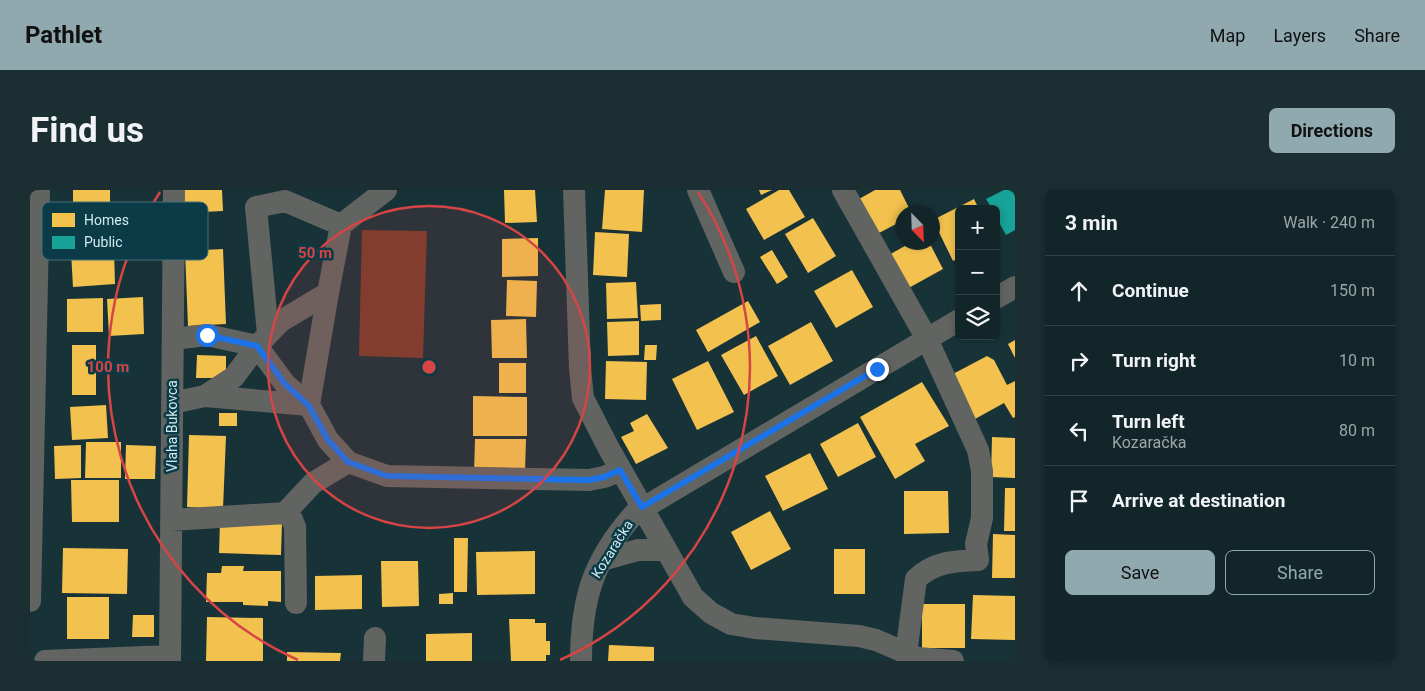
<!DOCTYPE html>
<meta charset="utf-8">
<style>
body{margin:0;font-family:Roboto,sans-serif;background:#1b2e32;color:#f1f3f6}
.controls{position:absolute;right:15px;top:15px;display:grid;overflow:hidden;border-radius:8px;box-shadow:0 2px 8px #0003}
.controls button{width:45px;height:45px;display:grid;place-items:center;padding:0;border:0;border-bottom:1px solid #314347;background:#12262a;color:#f1f3f6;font:25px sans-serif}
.compass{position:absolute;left:865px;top:15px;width:45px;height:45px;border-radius:50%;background:#12262a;box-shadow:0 2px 8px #0003;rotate:157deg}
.stop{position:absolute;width:15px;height:15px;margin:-11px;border:4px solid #1a73e8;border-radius:50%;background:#fff}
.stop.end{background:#1a73e8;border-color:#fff;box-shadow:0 1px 5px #0008}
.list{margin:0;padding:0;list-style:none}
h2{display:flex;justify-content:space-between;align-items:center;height:65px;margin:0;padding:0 20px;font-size:21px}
h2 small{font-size:16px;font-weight:400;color:#9ca5a8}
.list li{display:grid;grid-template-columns:32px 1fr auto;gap:15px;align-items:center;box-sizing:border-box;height:70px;padding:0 20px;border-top:1px solid #314347}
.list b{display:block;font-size:19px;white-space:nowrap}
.list p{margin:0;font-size:16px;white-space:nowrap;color:#9ca5a8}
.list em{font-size:16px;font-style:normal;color:#9ca5a8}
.actions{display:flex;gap:10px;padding:15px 20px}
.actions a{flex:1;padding:11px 0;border:1px solid #90a9af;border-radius:8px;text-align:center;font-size:18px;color:#90a9af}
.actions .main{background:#90a9af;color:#111}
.icon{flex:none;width:28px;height:28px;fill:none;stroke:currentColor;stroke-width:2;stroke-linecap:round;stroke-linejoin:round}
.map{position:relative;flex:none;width:985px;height:471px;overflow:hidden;border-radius:8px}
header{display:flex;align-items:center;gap:30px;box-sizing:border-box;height:70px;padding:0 25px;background:#90a9af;color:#111}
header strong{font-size:24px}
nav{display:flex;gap:28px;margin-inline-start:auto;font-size:18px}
.intro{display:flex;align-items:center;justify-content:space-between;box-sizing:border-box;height:120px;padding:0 30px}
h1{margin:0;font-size:35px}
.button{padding:12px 22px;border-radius:8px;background:#90a9af;color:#111;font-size:18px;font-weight:700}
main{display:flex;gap:30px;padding:0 30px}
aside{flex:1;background:#12262a;border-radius:8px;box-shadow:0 2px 8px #0003}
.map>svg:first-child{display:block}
</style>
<header>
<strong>Pathlet</strong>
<nav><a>Map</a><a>Layers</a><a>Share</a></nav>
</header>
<div class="intro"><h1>Find us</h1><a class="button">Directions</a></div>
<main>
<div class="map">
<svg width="985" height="471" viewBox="0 0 985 471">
<rect width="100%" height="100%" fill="#183338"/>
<!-- green -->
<path fill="#783d2b" d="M332,40L397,41L393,168L329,166Z"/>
<!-- homes -->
<path fill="#f2c14e" d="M43,0H80V15L43,14Z
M152,0H192L193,21L153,23Z
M474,0H505L507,32L475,33Z
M575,0H614L612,42L572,39Z
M729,0H742L731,5Z
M749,0H759L775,27L734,50L716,19Z
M845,0H870L881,22H872V31L847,44L829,9Z
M944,9L949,19H929V68L923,71L903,30Z
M783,28L806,66L778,83L755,44Z
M565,42L599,44L597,87L563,85Z
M508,48V86L472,87V49Z
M882,52H899L913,79L875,100L857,66Z
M193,59L196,134L158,136L155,61Z
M84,60L85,94L43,97L41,62Z
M742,60L758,87L747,94L730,67Z
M822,80L843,117L806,138L784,101Z
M477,90L507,91L506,127L476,126Z
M606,92L608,128L577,129L576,93Z
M113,107L114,144L79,146L77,109Z
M73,108V142H37V109Z
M718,111L730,132L678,162L666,140Z
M631,114V130L611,131L610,115Z
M496,129L497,168H462L461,130Z
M609,131V165L578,166L577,132Z
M781,132L803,171L760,195L738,156Z
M726,146L748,186L714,205L691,165Z
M985,150V168L978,154Z
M42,155H66V205H42Z
M615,155H627L626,170H614Z
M167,165L196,166V188H166Z
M957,166L964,170L977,195L985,191V227L983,228L974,213L945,229L921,185Z
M576,171L617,172L616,210L575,209Z
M678,171L704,222L667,240L642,189Z
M469,173H496V203H469Z
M892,192L919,236L885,254L895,271L865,289L830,227Z
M443,206L497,207V246H443Z
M76,215L78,248L42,250L40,217Z
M189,223H207V236H189Z
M617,224L638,258L606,274L591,247L604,241L600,233Z
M828,233L846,267L808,287L790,254Z
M159,245L196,246L193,319L157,317Z
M962,247L985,248V288L961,287Z
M445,249H496L495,283H444Z
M56,252H91V288H55Z
M51,255V288L25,289L24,256Z
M96,255L126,256L125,289H95Z
M780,263L798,299L753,321L735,286Z
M41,290H89V332H42Z
M975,298H985V341H974Z
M874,301H918L919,343L874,344Z
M740,321L761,359L721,380L701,342Z
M190,331L252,333L251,365L189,363Z
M963,344L985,345V388H962Z
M424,348H438L437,402H424Z
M33,358L98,359L97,404L32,403Z
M804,359H835V404H804Z
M505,361V404L447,405L446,362Z
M351,371H388L389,416L352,417Z
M192,376H214L213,381H251V412L238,411V416L213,415V412H176L177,383H191Z
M332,385V419L285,420V386Z
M423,403V414H409V404Z
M943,405L985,406V450L941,449Z
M37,407H79V449H37Z
M892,414H935V458H892Z
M103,425H124V447H102Z
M177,427L233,428V471H176Z
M479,429H505V433H516V451H520V465H516V471H481Z
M442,443V471H396V444Z
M579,455L624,457V471H578Z
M257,462L311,463L310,471H257Z"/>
<!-- public -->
<path fill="#17a398" d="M974,0H985V40L976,45L966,27V19H962L956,9Z"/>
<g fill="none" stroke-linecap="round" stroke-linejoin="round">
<!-- minor -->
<path stroke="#616460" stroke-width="22" d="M544,0L550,178L553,208L578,257L663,407L681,423L701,434L725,438L829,446L846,450L888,468L923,471
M668,0L704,82
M813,0L897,149L948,260L952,281V328L946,354L948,370C923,371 904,372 886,389L876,464
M966,108L985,97
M238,144L226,17L255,11L311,35
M143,149L177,145L227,156L255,194L279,215L298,250L318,272L357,286L559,290L574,287L591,280
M175,206L279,215L298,103
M142,213L175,206L204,187L227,156L251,131L298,103L311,35L356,0
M255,323L283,293L318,272
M141,330L255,323L262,329L265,337L266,413
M572,370L608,360H635
M0,411L9,0
M15,471L140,466
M140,471L144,0
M344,471L345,448
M551,471C551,409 563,370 605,323L929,130"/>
</g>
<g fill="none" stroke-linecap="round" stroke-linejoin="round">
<!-- route -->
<path stroke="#1a73e8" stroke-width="6" d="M177,145L227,156L255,194L279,216L298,250L318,272L357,286L559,290L574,287L590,280L612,317L847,179"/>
</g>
<!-- distance rings -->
<circle cx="399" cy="177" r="161" fill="#d54546" fill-opacity=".12"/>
<g fill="none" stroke="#d54546" stroke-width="2.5">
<circle cx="399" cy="177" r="161"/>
<path d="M268 470A321 321 0 0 1 130 2M668 2A321 321 0 0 1 530 470"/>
</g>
<g text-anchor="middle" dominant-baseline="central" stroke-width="5" stroke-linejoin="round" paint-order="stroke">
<!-- street labels -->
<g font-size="14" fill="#d1e9ef" stroke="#0a3b46">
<text transform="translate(142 236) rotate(-90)">Vlaha Bukovca</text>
<text transform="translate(582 359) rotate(-58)">Kozaračka</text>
</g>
</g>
<!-- legend -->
<rect x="12" y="12" width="166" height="58" rx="8" fill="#0a3b46" stroke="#466f79" stroke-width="1"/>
<rect x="22" y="23" width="23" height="14" fill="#f2c14e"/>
<rect x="22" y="46" width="23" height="13" fill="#17a398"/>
<g font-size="14" fill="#d1e9ef">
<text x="54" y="35">Homes</text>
<text x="54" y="57">Public</text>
</g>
<circle cx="399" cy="177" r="8" fill="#d54546" stroke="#0a3b46" stroke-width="2.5"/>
<g font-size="15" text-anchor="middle" font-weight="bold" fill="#d54546" stroke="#0a3b46" stroke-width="5" stroke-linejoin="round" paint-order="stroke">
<text x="285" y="68">50 m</text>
<text x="78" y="182">100 m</text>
</g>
</svg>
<div class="controls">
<button>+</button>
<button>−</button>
<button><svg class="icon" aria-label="layers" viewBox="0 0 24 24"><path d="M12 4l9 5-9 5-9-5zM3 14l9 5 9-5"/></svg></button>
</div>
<svg class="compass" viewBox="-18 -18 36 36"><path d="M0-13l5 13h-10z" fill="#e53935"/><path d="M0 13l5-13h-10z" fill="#9ca5a8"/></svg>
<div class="stop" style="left:177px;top:145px"></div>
<div class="stop end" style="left:847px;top:179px"></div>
</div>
<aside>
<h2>3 min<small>Walk · 240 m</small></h2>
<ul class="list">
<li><svg class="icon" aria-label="ahead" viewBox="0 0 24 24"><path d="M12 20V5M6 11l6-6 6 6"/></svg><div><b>Continue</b></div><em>150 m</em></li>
<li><svg class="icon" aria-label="right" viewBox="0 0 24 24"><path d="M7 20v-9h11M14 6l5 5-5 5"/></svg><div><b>Turn right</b></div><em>10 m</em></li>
<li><svg class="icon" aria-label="left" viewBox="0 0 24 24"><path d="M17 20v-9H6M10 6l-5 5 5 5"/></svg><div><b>Turn left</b><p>Kozaračka</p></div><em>80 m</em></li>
<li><svg class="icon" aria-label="arrive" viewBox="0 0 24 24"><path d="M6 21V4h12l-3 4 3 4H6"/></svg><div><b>Arrive at destination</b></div></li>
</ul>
<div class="actions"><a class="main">Save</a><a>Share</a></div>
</aside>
</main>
